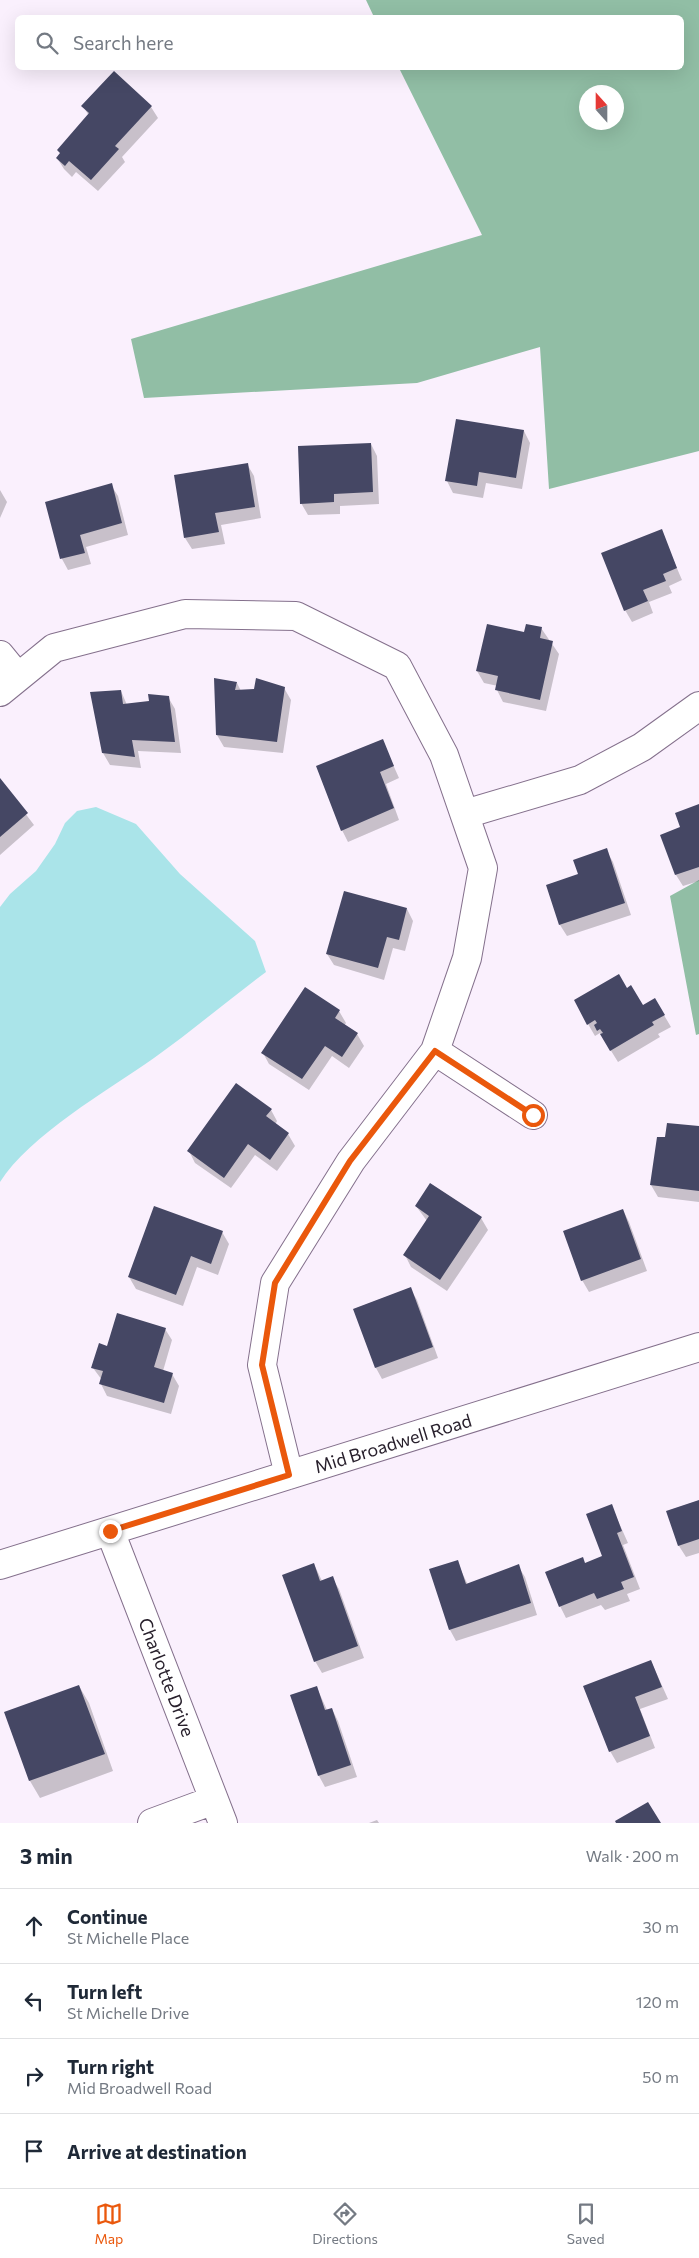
<!DOCTYPE html>
<meta charset="utf-8">
<style>
body{margin:0;font-family:Commissioner,sans-serif;background:#f6f6f7;color:#1f2937}
.compass{position:absolute;left:579px;top:85px;width:45px;height:45px;border-radius:50%;background:#fff;box-shadow:0 5px 20px #0002;rotate:339deg}
.stop{position:absolute;width:15px;height:15px;margin:-11px;border:4px solid #ea580c;border-radius:50%;background:#fff}
.stop.end{background:#ea580c;border-color:#fff;box-shadow:0 1px 5px #0008}
.list{margin:0;padding:0;list-style:none}
h2{display:flex;justify-content:space-between;align-items:center;height:65px;margin:0;padding:0 20px;font-size:21px}
h2 small{font-size:16px;font-weight:400;color:#747a83}
.list li{display:grid;grid-template-columns:32px 1fr auto;gap:15px;align-items:center;box-sizing:border-box;height:75px;padding:0 20px;border-top:1px solid #e0e1e3}
.list b{display:block;font-size:19px;white-space:nowrap}
.list p{margin:0;font-size:16px;white-space:nowrap;color:#747a83}
.list em{font-size:16px;font-style:normal;color:#747a83}
.icon{flex:none;width:28px;height:28px;fill:none;stroke:currentColor;stroke-width:2;stroke-linecap:round;stroke-linejoin:round}
.map{position:relative;flex:none;width:699px;height:1823px;overflow:hidden}
.search{position:absolute;background:#fff;box-shadow:0 5px 20px #0002;left:15px;right:15px;top:15px;height:55px;display:flex;align-items:center;gap:12px;box-sizing:border-box;padding:0 18px;border-radius:8px;color:#747a83;font-size:19px}
.sheet{height:365px;background:#fff}
nav{display:flex;justify-content:space-around;align-items:center;box-sizing:border-box;height:70px;border-top:1px solid #e0e1e3;background:#fff;font-size:14px;color:#747a83}
nav a{display:grid;justify-items:center;gap:2px}
nav .on{color:#ea580c}
.map>svg:first-child{display:block}
</style>
<div class="map">
<svg width="699" height="1823" viewBox="0 0 699 1823">
<rect width="100%" height="100%" fill="#faf0fd"/>
<!-- forest -->
<path fill="#91bea5" fill-rule="evenodd" d="M366,0H699V451L549,489L540,347L417,383L144,398L131,339L482,235L399,68H682V18L374,17ZM586,92H616V122H586Z
M699,880V1034L696,1035L670,896Z"/>
<!-- water -->
<path fill="#aae4e9" d="M96,807L136,824L180,874L255,941L266,972C228,1000 192,1031 154,1058C108,1090 29,1136 0,1182V907L10,894L36,871L55,844L65,823L77,811Z"/>
<!-- shadow -->
<path fill="#0003" d="M83,106L151,107L158,118L122,157L125,162L98,191L76,172L72,177L64,169L57,158L89,116Z
M457,420L524,431L530,443L522,489L486,483L483,498L453,493L447,481Z
M371,444L377,456L379,504L340,506V514L308,515L301,503Z
M247,464L254,476L261,518L221,525L225,544L192,549L185,538Z
M111,485L118,496L128,535L86,547L91,564L68,570L62,559L46,503Z
M0,490L7,502L0,518Z
M661,531L682,580L669,586L672,593L649,602L653,613L632,622L625,610Z
M541,628L559,654L546,711L503,702L497,690L498,686L484,683L477,671L525,633Z
M237,683L241,691L284,688L291,700L283,753L224,747L217,735Z
M121,691L127,705L151,702L168,697L175,709L181,753L138,751L141,768L110,765L103,753Z
M382,740L399,778L386,784L399,820L348,842L342,830Z
M0,780L34,825L0,855Z
M699,805V881L683,886L676,875L662,835L682,828Z
M606,850L613,862L631,915L567,936L560,925L547,885L579,875Z
M407,909L413,921L405,951L393,948L384,980L334,965L327,954Z
M305,989L339,1011L346,1023L344,1026L357,1034L364,1046L349,1068L332,1056L309,1090L269,1064L263,1053Z
M627,989L642,1007L655,1000L671,1027L658,1034L660,1037L618,1062L600,1033L595,1036L588,1024Z
M271,1110L277,1121L275,1125L288,1134L295,1146L277,1171L255,1155L231,1188L195,1163L189,1151Z
M699,1127V1202L658,1197L651,1185L666,1138Z
M431,1184L481,1218L488,1230L447,1291L411,1267L405,1255L427,1221L416,1206Z
M623,1210L629,1222L647,1271L589,1292L582,1280Z
M222,1232L229,1244L218,1275L197,1267L183,1306L136,1289L129,1277Z
M410,1288L417,1300L438,1358L382,1379L376,1368L354,1309Z
M165,1329L172,1340L163,1371L172,1374L179,1386L171,1414L107,1396L101,1384L102,1380L93,1368L108,1347Z
M699,1501V1553L686,1557L679,1546L667,1512Z
M611,1505L628,1543L623,1545L640,1589L627,1594L630,1601L605,1610L601,1605L566,1618L560,1606L585,1564L604,1557Z
M457,1562L468,1585L518,1566L525,1577L537,1615L456,1641L450,1630Z
M314,1564L322,1581L332,1578L339,1589L364,1658L322,1673L315,1661Z
M651,1661L668,1699L640,1709L655,1748L617,1763L610,1751Z
M79,1686L89,1703L113,1771L40,1798L30,1781L6,1713Z
M317,1688L327,1710L332,1709L338,1721L357,1777L325,1787L319,1776Z
M377,1820L379,1823H369Z"/>
<!-- building -->
<path fill="#454764" d="M114,71L152,106L115,146L119,149L91,180L69,161L65,166L56,158L60,153L57,150L89,113L81,106Z
M456,419L524,430L516,478L479,472L477,486L445,481Z
M371,443L373,492L334,494V502L300,504L298,446Z
M248,463L255,507L215,513L219,532L184,538L174,475Z
M112,483L122,523L80,535L85,553L60,559L45,502Z
M662,529L677,568L663,574L666,581L643,590L648,601L624,611L601,553Z
M487,624L524,632L526,624L542,627L540,638L553,641L540,700L495,690L498,676L476,671Z
M214,678L237,682L235,690L254,689L256,678L285,687L277,742L216,735Z
M121,690L123,704L149,701L148,694L169,696L175,742L132,740L135,757L102,753L90,692Z
M383,739L394,766L380,772L394,808L341,831L316,766Z
M0,778L28,813L0,837Z
M699,804V867L675,875L660,835L680,827L675,813Z
M607,848L625,903L559,925L546,885L578,874L573,860Z
M344,891L407,908L399,940L387,937L378,968L326,954Z
M619,974L627,988L631,985L643,1005L655,998L665,1015L652,1022L654,1025L610,1051L600,1034L603,1033L600,1029L597,1031L594,1025L597,1023L595,1020L587,1025L574,1000Z
M305,987L340,1010L335,1018L358,1033L342,1057L325,1046L302,1079L261,1053Z
M236,1083L272,1109L266,1116L289,1133L270,1160L248,1144L224,1178L187,1151Z
M667,1123L699,1126V1191L650,1185L657,1137H665Z
M430,1183L482,1217L440,1280L403,1255L429,1216L415,1206Z
M154,1206L223,1231L211,1264L191,1256L176,1295L128,1277Z
M623,1209L641,1259L581,1281L563,1231Z
M411,1287L433,1347L375,1368L353,1309Z
M117,1313L166,1328L154,1367L173,1373L164,1403L99,1384L103,1371L91,1368L99,1343L107,1346Z
M699,1500V1539L678,1546L666,1511Z
M612,1504L622,1531L617,1533L634,1577L621,1582L624,1589L597,1599L594,1593L559,1607L545,1572L583,1557L585,1563L602,1556L586,1514Z
M458,1560L466,1584L519,1564L531,1603L449,1630L429,1569Z
M314,1563L320,1581L333,1576L358,1646L314,1662L282,1575Z
M651,1660L662,1687L635,1697L650,1736L609,1752L583,1686Z
M79,1685L105,1754L29,1781L4,1712Z
M317,1686L325,1710L332,1708L351,1765L318,1776L290,1695Z
M648,1802L661,1823H616L615,1821Z"/>
<g fill="none" stroke-linecap="round" stroke-linejoin="round">
<defs>
<path id="minor" d="M0,655L18,677
M0,692L54,648L185,614L296,616L397,666L444,755L483,868L467,958L435,1051L351,1161L275,1283L262,1365L289,1475
M465,814L580,780L642,747L699,706
M435,1051L533,1115
M110,1531L223,1823
M0,1565L699,1347
M152,1823L214,1800"/>
</defs>
<!-- minor casing -->
<use href="#minor" stroke="#84708c" stroke-width="30"/>
<!-- minor -->
<use href="#minor" stroke="#fff" stroke-width="28"/>
</g>
<g fill="none" stroke-linecap="round" stroke-linejoin="round">
<!-- route -->
<path stroke="#ea580c" stroke-width="6" d="M110,1531L289,1475L262,1365L275,1283L350,1161L435,1051L533,1115"/>
</g>
<g text-anchor="middle" dominant-baseline="central" stroke-width="5" stroke-linejoin="round" paint-order="stroke">
<!-- street labels -->
<g font-size="18" fill="#28202c" stroke="#fff">
<text transform="translate(393 1443) rotate(-17)">Mid Broadwell Road</text>
<text transform="translate(167 1677) rotate(69)">Charlotte Drive</text>
</g>
</g>
</svg>
<svg class="compass" viewBox="-18 -18 36 36"><path d="M0-13l5 13h-10z" fill="#e53935"/><path d="M0 13l5-13h-10z" fill="#747a83"/></svg>
<div class="stop" style="left:533px;top:1115px"></div>
<div class="stop end" style="left:110px;top:1531px"></div>
<div class="search"><svg class="icon" aria-label="search" viewBox="0 0 24 24"><circle cx="10" cy="10" r="6"/><path d="M15 15l6 6"/></svg>Search here</div>
</div>
<section class="sheet">
<h2>3 min<small>Walk · 200 m</small></h2>
<ul class="list">
<li><svg class="icon" aria-label="ahead" viewBox="0 0 24 24"><path d="M12 20V5M6 11l6-6 6 6"/></svg><div><b>Continue</b><p>St Michelle Place</p></div><em>30 m</em></li>
<li><svg class="icon" aria-label="left" viewBox="0 0 24 24"><path d="M17 20v-9H6M10 6l-5 5 5 5"/></svg><div><b>Turn left</b><p>St Michelle Drive</p></div><em>120 m</em></li>
<li><svg class="icon" aria-label="right" viewBox="0 0 24 24"><path d="M7 20v-9h11M14 6l5 5-5 5"/></svg><div><b>Turn right</b><p>Mid Broadwell Road</p></div><em>50 m</em></li>
<li><svg class="icon" aria-label="arrive" viewBox="0 0 24 24"><path d="M6 21V4h12l-3 4 3 4H6"/></svg><div><b>Arrive at destination</b></div></li>
</ul>
</section>
<nav>
<a class="on"><svg class="icon" aria-label="map" viewBox="0 0 24 24"><path d="M3 6l6-2 6 2 6-2v14l-6 2-6-2-6 2zM9 4v14M15 6v14"/></svg>Map</a>
<a><svg class="icon" aria-label="directions" viewBox="0 0 24 24"><path d="M12 3l9 9-9 9-9-9zM9 14v-3h6M13 9l2 2-2 2"/></svg>Directions</a>
<a><svg class="icon" aria-label="saved" viewBox="0 0 24 24"><path d="M7 4h10v16l-5-4-5 4z"/></svg>Saved</a>
</nav>
